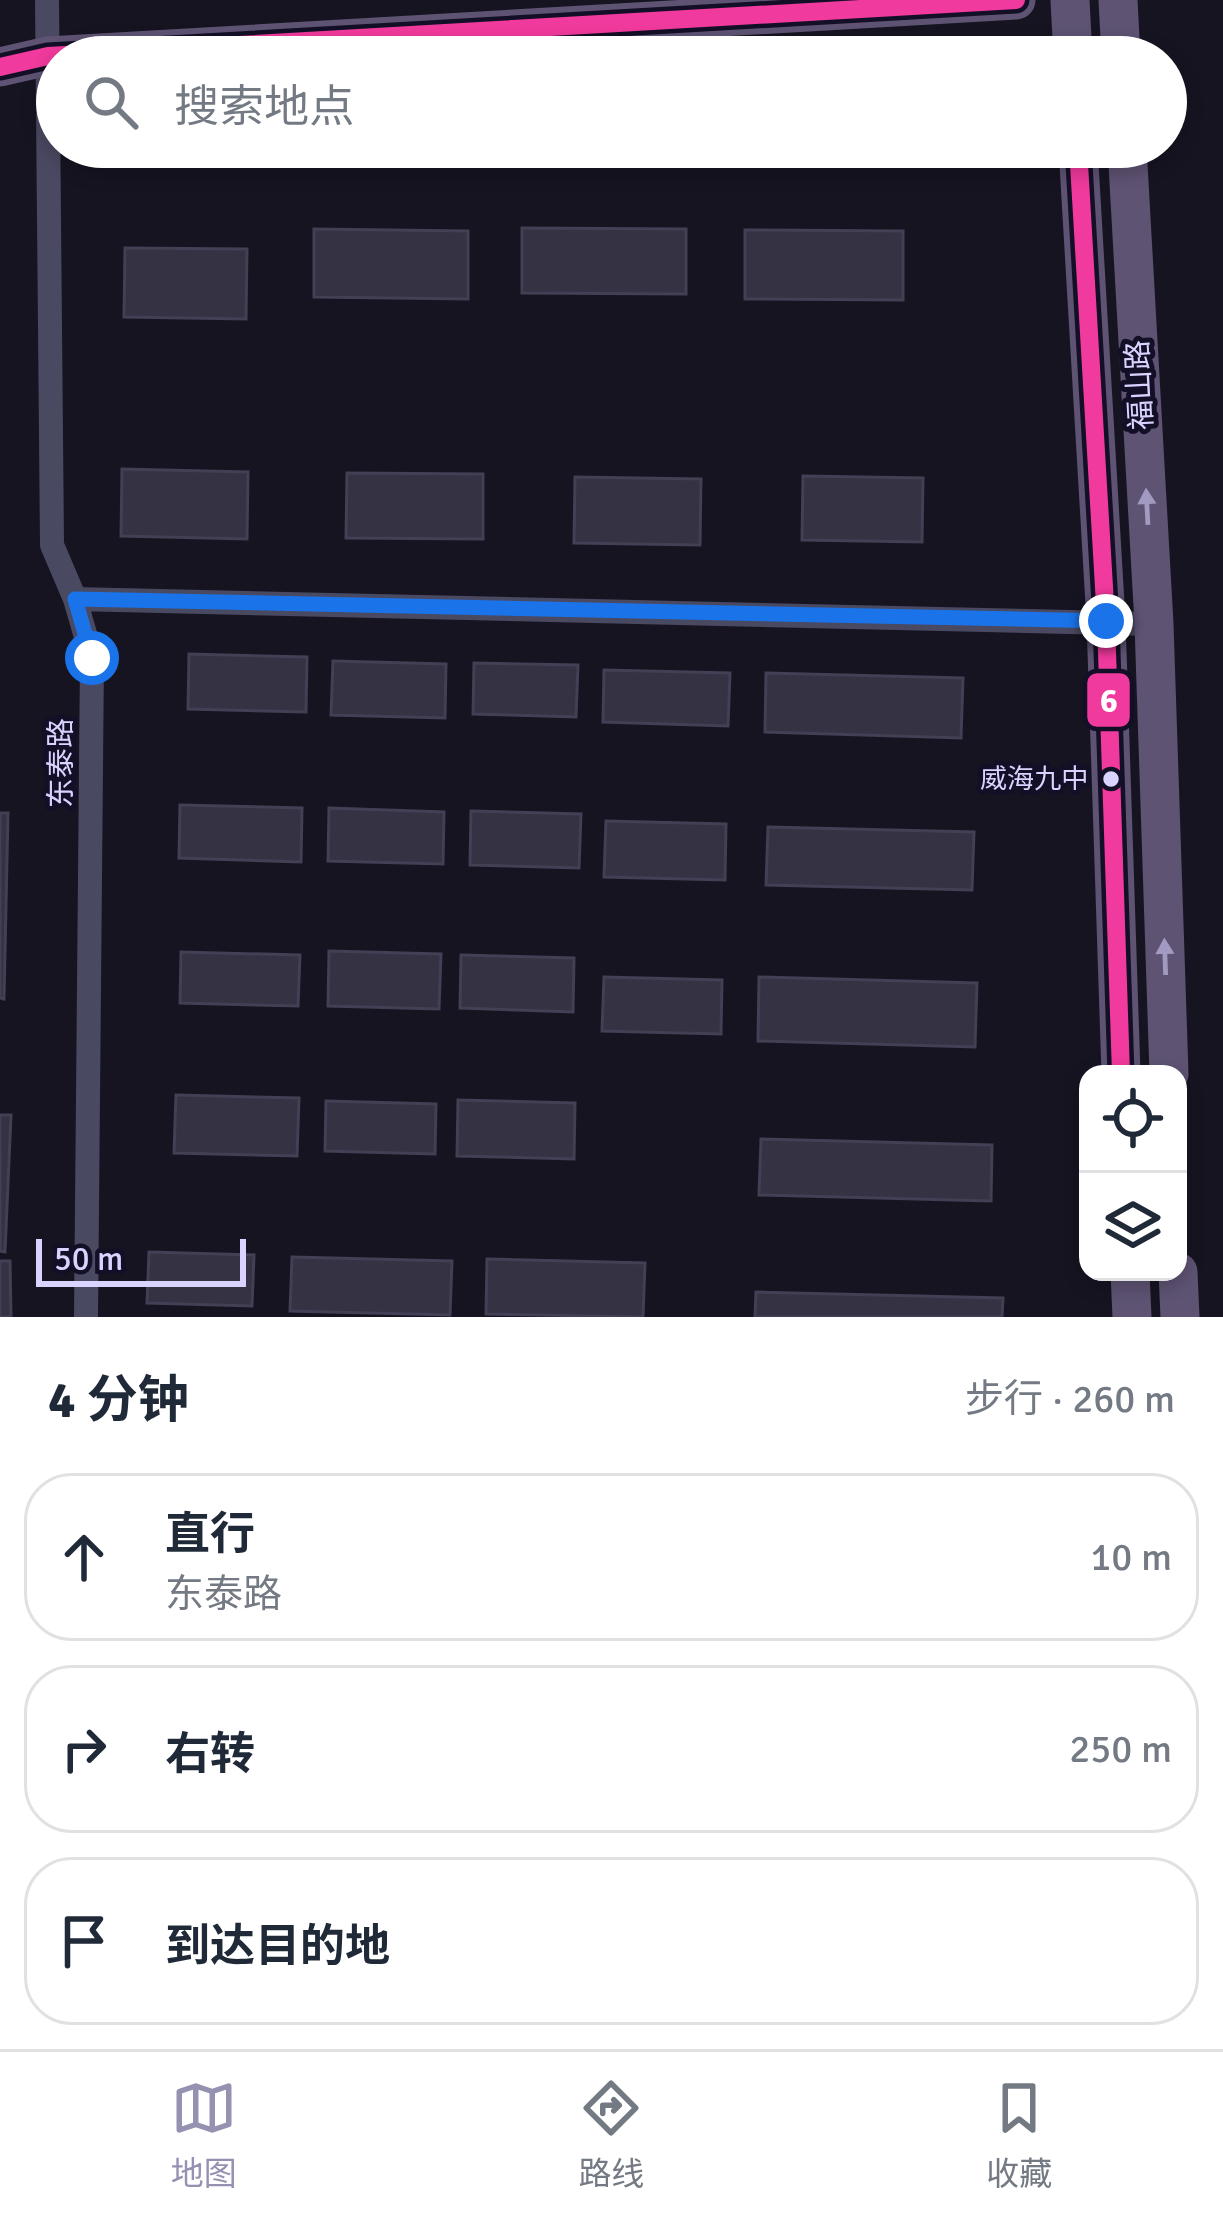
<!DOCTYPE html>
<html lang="zh">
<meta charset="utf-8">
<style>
body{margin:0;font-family:Signika,"Noto Sans SC",sans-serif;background:#f6f6f7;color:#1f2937}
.controls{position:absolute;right:36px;bottom:36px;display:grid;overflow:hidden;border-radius:24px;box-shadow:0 6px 18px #0003}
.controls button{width:108px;height:108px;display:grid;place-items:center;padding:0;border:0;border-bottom:3px solid #e0e1e3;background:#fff;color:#1f2937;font:60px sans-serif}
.scale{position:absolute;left:36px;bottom:30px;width:210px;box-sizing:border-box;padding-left:12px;border:6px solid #d9d4ff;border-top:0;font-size:33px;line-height:42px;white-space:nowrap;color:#d9d4ff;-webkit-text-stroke:9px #130f26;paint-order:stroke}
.stop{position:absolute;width:36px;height:36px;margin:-27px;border:9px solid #1a73e8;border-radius:50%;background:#fff}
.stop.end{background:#1a73e8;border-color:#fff;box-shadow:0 3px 12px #0008}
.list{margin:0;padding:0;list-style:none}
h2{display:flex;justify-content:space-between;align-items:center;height:156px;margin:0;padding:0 48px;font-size:51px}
h2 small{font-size:39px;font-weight:400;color:#747a83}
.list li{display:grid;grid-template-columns:78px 1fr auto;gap:36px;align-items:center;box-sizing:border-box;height:168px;margin:0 24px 24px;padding:0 24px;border:3px solid #e0e1e3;border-radius:48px}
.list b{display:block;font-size:45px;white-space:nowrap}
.list p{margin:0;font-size:39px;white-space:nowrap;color:#747a83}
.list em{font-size:39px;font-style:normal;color:#747a83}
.icon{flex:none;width:66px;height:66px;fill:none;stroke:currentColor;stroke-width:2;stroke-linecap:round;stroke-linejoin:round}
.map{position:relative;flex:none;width:1223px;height:1317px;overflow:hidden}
.search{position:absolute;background:#fff;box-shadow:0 6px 18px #0003;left:36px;right:36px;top:36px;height:132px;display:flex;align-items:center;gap:30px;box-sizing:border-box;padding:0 42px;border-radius:66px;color:#747a83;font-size:45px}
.sheet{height:732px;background:#fff}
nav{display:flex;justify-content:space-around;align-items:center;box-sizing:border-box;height:168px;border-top:3px solid #e0e1e3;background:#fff;font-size:33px;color:#747a83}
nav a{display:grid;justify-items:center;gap:6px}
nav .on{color:#9591b1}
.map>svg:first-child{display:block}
</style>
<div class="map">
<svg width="1223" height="1317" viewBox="0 0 1223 1317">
<rect width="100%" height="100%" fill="#161421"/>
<!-- building -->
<path fill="#343243" stroke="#433f54" stroke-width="3" d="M522,228L686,229V294L522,293Z
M314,229L468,231V299L314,297Z
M745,230L903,231V300L745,299Z
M125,248L247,249L246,319L124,317Z
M122,469L248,472L247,539L121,536Z
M347,473L483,474V539L346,538Z
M803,476L923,478L922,542L802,540Z
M575,477L701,479L700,545L574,543Z
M189,654L307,657L306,712L188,709Z
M333,661L446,664L445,718L331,715Z
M474,663L578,665L576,717L473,714Z
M604,670L730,673L728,726L603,722Z
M766,673L963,678L961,738L765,732Z
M180,805L302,808L301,862L179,858Z
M329,808L444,812L443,864L328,861Z
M471,811L581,814L579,868L470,865Z
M0,813H8L4,999L0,998Z
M606,821L726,824L725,880L604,877Z
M768,827L974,832L972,890L766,885Z
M329,951L441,954L439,1009L328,1006Z
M181,952L300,955L298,1006L180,1003Z
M461,955L574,958L573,1012L460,1008Z
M604,977L722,980L721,1034L602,1031Z
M759,977L977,983L975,1047L758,1041Z
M176,1095L299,1098L297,1156L174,1153Z
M458,1100L575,1103L574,1159L457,1156Z
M326,1101L436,1104L435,1154L325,1151Z
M0,1115H11L5,1252L0,1251Z
M761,1139L992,1145L991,1201L759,1195Z
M149,1252L254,1255L252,1306L147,1303Z
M292,1257L452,1261L450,1315L290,1311Z
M487,1259L645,1263L643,1317L486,1314Z
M0,1261H10L11,1317H0Z
M756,1292L1003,1298L1002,1317H755Z"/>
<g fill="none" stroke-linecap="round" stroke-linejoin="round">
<!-- street -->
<path stroke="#4a4962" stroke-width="24" d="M47,0L52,545L75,599L92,658L86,1317
M75,599L1154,624"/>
<!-- primary -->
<path stroke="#5e5373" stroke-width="39" d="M1070,0L1073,57
M1118,0L1121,57
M0,67L48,56L1016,0
M1078,147L1106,621L1121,1074
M1127,147L1154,624L1169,1074
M1130,1272L1132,1317
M1178,1272L1180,1317"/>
<defs>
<path id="bus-1" d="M0,67L48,56L1016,0
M1078,147L1106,621L1121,1074"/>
</defs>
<!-- bus-1 casing -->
<use href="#bus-1" stroke="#130f26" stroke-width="27"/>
<!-- bus-1 -->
<use href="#bus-1" stroke="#f13a9d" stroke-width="18"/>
</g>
<!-- one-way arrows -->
<defs><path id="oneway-solid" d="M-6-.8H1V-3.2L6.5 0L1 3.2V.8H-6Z" transform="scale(3)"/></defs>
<g fill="#a29ac0">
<use href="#oneway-solid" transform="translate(1147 507) rotate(-93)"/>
<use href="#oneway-solid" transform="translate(1165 957) rotate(-92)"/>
</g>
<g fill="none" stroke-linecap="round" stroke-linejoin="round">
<!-- route -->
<path stroke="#1a73e8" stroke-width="15" d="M92,658L75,599L1106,621"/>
</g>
<!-- markers -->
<circle fill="#d9d4ff" stroke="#130f26" stroke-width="4.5" cx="1111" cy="779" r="10"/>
<g text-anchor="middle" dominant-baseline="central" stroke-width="10" stroke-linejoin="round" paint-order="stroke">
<!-- bus labels -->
<g font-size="27" fill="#d9d4ff" stroke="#130f26" text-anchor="end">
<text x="1088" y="779">威海九中</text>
</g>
<!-- street labels -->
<g font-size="30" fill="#d9d4ff" stroke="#130f26">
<text transform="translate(1140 385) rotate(-93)">福山路</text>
<text transform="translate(61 763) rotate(-90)">东泰路</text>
</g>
</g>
<rect stroke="#130f26" stroke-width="4.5" x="1085" y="671" width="47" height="58" rx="12" fill="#f13a9d"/>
<g font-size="33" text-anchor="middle" font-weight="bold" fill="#fff">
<text x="1109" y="712">6</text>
</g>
</svg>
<div class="controls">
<button><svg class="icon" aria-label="locate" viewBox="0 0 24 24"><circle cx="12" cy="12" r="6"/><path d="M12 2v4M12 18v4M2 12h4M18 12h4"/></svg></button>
<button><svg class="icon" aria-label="layers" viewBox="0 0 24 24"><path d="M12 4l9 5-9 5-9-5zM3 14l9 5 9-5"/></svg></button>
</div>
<div class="scale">50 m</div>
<div class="stop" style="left:92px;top:658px"></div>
<div class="stop end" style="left:1106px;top:621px"></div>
<div class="search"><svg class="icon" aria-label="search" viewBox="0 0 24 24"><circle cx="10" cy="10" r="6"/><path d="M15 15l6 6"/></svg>搜索地点</div>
</div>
<section class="sheet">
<h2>4 分钟<small>步行 · 260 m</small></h2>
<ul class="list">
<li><svg class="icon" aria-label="ahead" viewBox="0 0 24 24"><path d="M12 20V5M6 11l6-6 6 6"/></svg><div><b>直行</b><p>东泰路</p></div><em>10 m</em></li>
<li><svg class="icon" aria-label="right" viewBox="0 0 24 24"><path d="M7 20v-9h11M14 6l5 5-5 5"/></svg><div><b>右转</b></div><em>250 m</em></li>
<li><svg class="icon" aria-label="arrive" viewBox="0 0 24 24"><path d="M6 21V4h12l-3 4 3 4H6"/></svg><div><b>到达目的地</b></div></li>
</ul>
</section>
<nav>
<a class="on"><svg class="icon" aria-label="map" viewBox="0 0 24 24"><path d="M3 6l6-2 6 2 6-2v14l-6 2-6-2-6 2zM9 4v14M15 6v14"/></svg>地图</a>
<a><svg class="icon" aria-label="directions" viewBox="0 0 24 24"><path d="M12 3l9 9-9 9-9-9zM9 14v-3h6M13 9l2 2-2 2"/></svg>路线</a>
<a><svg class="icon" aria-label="saved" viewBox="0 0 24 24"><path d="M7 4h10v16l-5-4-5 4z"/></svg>收藏</a>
</nav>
